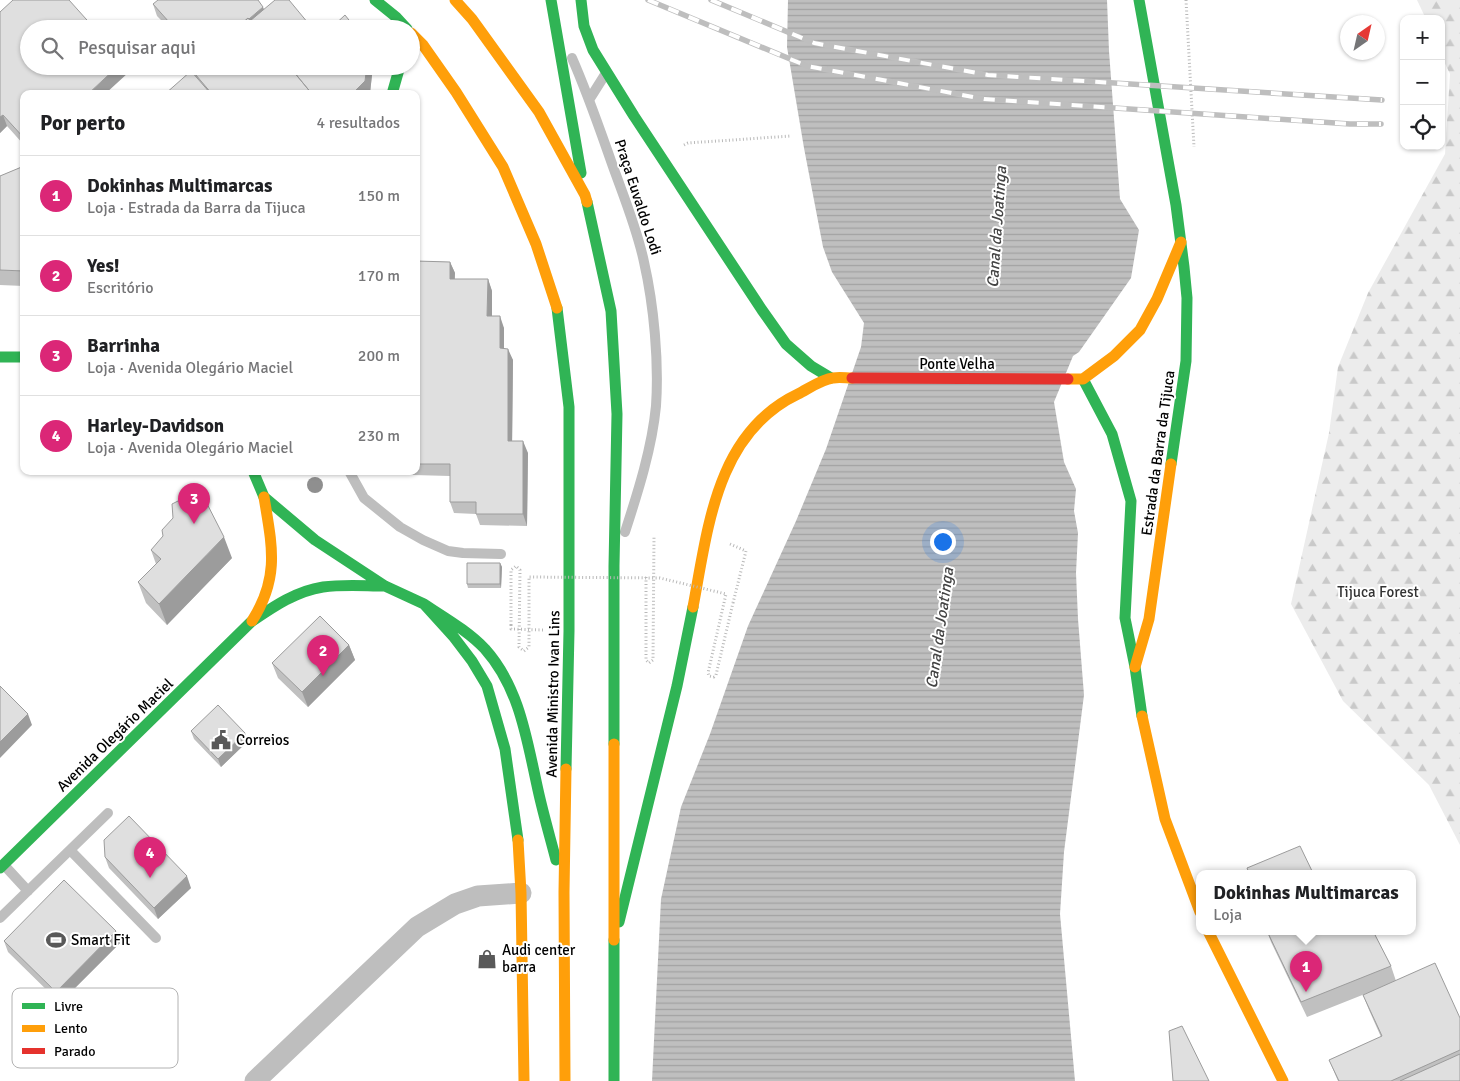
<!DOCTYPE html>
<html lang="pt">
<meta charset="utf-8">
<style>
body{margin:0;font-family:Signika,sans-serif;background:#f2f2f2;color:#202124}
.controls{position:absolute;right:15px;top:15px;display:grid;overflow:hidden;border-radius:10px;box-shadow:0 1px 4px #0004}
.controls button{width:45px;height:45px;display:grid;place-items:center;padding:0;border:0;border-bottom:1px solid #e0e0e0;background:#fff;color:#202124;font:25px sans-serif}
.compass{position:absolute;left:1340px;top:15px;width:45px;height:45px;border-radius:50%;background:#fff;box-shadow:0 1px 4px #0004;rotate:34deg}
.you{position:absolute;left:942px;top:541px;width:18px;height:18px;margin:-12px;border:4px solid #fff;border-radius:50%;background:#1a73e8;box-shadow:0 0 0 8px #1a73e833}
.badge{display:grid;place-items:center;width:32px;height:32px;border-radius:50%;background:#db2777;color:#fff;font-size:16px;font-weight:700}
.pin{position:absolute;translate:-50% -41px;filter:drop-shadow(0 1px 2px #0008)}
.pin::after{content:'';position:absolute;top:26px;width:18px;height:15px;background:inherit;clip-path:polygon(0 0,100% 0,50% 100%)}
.popup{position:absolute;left:1196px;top:870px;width:220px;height:65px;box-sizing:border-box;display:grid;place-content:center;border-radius:10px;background:#fff;filter:drop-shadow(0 1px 4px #0005);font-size:16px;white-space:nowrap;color:#757577}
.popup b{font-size:19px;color:#202124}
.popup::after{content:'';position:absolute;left:50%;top:100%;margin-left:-10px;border:10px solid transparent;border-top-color:#fff}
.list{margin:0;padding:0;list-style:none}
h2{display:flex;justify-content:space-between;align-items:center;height:65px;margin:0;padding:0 20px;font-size:21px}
h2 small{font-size:16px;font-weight:400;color:#757577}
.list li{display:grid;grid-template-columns:32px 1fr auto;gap:15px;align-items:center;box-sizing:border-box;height:80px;padding:0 20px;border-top:1px solid #e0e0e0}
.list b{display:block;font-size:19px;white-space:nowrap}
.list p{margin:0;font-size:16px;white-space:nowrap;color:#757577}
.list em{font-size:16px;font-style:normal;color:#757577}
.icon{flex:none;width:28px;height:28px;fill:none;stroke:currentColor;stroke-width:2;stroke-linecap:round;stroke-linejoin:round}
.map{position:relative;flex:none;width:1460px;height:1081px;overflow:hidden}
.search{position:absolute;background:#fff;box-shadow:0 1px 4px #0004;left:20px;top:20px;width:400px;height:55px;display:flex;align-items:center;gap:12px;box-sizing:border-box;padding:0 18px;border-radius:28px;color:#757577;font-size:19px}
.panel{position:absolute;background:#fff;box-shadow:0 1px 4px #0004;left:20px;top:90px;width:400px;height:385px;border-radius:10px}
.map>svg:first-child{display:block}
</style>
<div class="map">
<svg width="1460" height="1081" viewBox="0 0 1460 1081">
<defs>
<pattern id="forest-firs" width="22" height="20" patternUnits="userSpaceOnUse" patternTransform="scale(1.25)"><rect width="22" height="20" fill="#ececec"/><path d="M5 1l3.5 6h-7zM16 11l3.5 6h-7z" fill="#c9c9c9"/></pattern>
<pattern id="water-rules" width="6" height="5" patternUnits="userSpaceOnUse" patternTransform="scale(1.25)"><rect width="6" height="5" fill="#bfbfbf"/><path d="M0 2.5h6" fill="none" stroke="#a2a2a2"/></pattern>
</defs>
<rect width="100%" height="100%" fill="#fff"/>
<!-- forest -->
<path fill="url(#forest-firs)" d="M1417,0H1460V845L1429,785L1343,701L1291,604L1329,433L1338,367L1368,293L1445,154L1450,74L1441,55V19H1426Z"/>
<!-- water -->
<path fill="url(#water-rules)" d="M788,0H1107L1109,51L1120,199L1139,230L1131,278L1079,352L1073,356L1054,402L1064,462L1076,489L1074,511L1078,533L1076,573L1078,619L1084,695L1064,852L1060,914L1075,1081H652L661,899L681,807L710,734L748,626L796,521L826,449L861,347L864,323L832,272L823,247L804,148L787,47Z"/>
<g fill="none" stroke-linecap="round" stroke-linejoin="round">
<!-- path -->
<path stroke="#b9b9b9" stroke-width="3" stroke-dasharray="1 2.5" stroke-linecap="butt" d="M1186,0L1194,147
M684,145L688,143L791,136
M730,544L746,551L733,603
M646,577V660L649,663L653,660L654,537
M511,625V629L543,630"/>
<!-- lane -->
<path stroke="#bebebe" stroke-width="10" d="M572,58C587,92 599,127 611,161C623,195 637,228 644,262C654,306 659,362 656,406C652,448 638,492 625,532
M589,100L606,73
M349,471L364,498L400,527L423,540L448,551L463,553L501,554
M70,850L156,938
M4,865L28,891
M0,918L108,813"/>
<!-- street -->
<path stroke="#bebebe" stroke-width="21" d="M255,1081L417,927L455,904L478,896L521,893"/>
<!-- fast -->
<path stroke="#30b455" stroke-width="11" d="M375,0L396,17L407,29
M551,0L581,173
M581,0L584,26L593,50L634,116L762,310L786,344L811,366L831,378
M1139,0L1176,205L1184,267L1187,298L1186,361L1171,464
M392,94L400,66
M587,202L611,311L617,414L614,566V744
M557,308L569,407V631L566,769
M0,357H24
M1083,379L1112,434L1131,501L1125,618L1135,667L1142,716
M253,471L264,497L315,540L385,586L424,604L453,636L472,661L487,686L505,749L518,840
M424,604C445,618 468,631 485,649C520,688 527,741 538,790C543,813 550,837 556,860
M0,868L251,622C273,607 296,591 323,587C344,584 365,586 385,586
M619,922L677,686L693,607
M614,940V1081"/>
<!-- slow -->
<path stroke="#ff9f0a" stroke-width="11" d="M455,0L472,19L539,112L585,195L587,202
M411,33L423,45L456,92L503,167L536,244L557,308
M1068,379H1083L1114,356L1140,330L1157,299L1181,242
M693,607C708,528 716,433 798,394C808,389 822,379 833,378C839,377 846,378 852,378
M252,621C280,577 272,546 264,497
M1135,667L1149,619L1171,464
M1142,716L1165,819L1200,912
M614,744V940
M518,840L521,893L524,1081
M1208,931L1283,1081
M565,1081L564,892L566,769"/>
<!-- jam -->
<path stroke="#e5322d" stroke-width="11" d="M852,378L1068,379"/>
<defs>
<path id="rail" d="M648,0L807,66L984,99L1350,124H1381
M711,0L814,43L988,75L1382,100"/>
</defs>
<!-- rail casing -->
<use href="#rail" stroke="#bebebe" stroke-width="5.5"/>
<!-- rail -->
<use href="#rail" stroke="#fff" stroke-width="4" stroke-dasharray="11" stroke-linecap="butt"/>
<!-- path-bridge -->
<path stroke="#b9b9b9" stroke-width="3" stroke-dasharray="1 2.5" stroke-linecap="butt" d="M511,625V570L516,566L520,570L519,647L524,651L529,647V577L660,578L726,594L708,673L709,676L714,677L716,675L733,603"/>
</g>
<!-- trees -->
<circle fill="#8f8f8f" cx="315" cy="485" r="8"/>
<!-- wall -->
<path fill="#c0c0c0" d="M153,4L264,9L313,29L166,25L157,16Z
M0,12L29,66H126L128,73L24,94V145L7,126L0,133Z
M186,66H373L370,93L368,94H165L191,72Z
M24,166V286L0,285V176Z
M416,261L450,262L455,273V279H488L492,291V316L504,328V348L513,360L512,441L528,453L527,526L480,525L476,514L454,513L450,502V476L413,475L411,471H416Z
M151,550L232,558L167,625L146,603L138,582L156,564Z
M500,563L502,567L501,588H468L467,584Z
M349,645L355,660L308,707L278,678L272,663Z
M191,731L245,733L248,741L221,767L194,739Z
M105,857L191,888L158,919L109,868Z
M1267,931H1373L1391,966L1396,981L1460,1018V1081H1338L1329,1060L1381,1037L1369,1010L1363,995L1390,984L1307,1017L1271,942Z
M4,941L120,943L60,1003L8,952Z"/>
<!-- shaded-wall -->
<path fill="#9c9c9c" d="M263,7L268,18L238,29Z
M118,66H126L128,73L105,94H88Z
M367,66H373L370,93L368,94H352Z
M3,115L7,126L0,133V117Z
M450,262L455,273L454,290L450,279Z
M488,279L492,291V327L487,316Z
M500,316L504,328V360L500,348Z
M508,349L513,360L512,452L508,441Z
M523,441L528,453L527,526L523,514Z
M224,537L232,558L167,625L159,604Z
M500,563L502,567L501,588L500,584Z
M349,645L355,660L308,707L302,692Z
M28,714L32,725L0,758V742Z
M245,733L248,741L221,767L218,759Z
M187,876L191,888L158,919L154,908Z
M116,931L120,943L60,1003L56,992Z"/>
<!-- building -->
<path fill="#dfdfdf" stroke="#9c9c9c" d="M13,0H69L95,29H29V66H118L88,94H24V138L3,115L0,117V12Z
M158,0H258L263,7L249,19L248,18L236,29H161L169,22L153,4Z
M275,0H289L313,29H257L250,21Z
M345,15L356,29H330Z
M248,18L257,29H236Z
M192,66H289L312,94H212L190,68Z
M289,66H367L365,81L352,94H312Z
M191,71L211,94H165Z
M24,166V271L0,270V176Z
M416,261L450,262V279H488L487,316H500V348L508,349V441H523V514H476V502H450V464H416Z
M200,490L224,537L159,604L138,582L161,559L151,550L163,536L162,530L173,518L172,504Z
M467,563H500V584H467Z
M320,616L349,645L302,692L272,663Z
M0,686L28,714L0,742Z
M218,705L245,733L218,759L191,731Z
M129,816L187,876L154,908L105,857L104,840Z
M1300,846L1313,873H1249L1247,868Z
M64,880L116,931L56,992L4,941Z
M1267,931H1373L1391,966L1301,1002Z
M1435,963L1460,1018V1050L1391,1081H1339L1329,1060L1382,1036L1363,995Z
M1182,1026L1209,1081H1173L1169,1031Z
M1460,1054V1081H1400Z"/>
<!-- icons -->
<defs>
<symbol id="civic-bare" viewBox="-9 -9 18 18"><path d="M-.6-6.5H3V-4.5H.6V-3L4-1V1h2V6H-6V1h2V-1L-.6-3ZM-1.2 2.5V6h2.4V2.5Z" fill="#595959" stroke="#fff" stroke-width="2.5" paint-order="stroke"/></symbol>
<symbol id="stadium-bare" viewBox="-9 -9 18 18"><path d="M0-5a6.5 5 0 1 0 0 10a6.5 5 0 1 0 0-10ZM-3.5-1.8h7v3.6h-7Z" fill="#595959" stroke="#fff" stroke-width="2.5" paint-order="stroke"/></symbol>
<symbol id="shop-bare" viewBox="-9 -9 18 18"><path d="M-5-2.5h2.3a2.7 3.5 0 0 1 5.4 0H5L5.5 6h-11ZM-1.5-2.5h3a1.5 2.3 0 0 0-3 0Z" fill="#595959" stroke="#fff" stroke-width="2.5" paint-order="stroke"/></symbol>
</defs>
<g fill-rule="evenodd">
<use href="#civic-bare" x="207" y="726" width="28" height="28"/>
<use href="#stadium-bare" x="42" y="926" width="28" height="28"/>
<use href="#shop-bare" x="473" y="945" width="28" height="28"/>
</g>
<g text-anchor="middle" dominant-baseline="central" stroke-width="4" stroke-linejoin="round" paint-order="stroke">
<!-- street labels -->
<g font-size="15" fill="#000" stroke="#fff">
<text transform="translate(638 197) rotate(72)">Praça Euvaldo Lodi</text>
<text x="957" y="364">Ponte Velha</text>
<text transform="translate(1158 453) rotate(-82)">Estrada da Barra da Tijuca</text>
<text transform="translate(553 694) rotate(-89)">Avenida Ministro Ivan Lins</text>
<text transform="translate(115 735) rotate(-44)">Avenida Olegário Maciel</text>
</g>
<!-- park labels -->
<g font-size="15" fill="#333" stroke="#fff">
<text x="1378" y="592">Tijuca Forest</text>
</g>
<!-- poi labels -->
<g font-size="15" fill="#000" stroke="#fff" text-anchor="start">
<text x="236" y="740">Correios</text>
<text x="71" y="940">Smart Fit</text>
<text x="502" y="950">Audi center<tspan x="502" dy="17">barra</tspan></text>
</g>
<!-- water labels -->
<g font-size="16" font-style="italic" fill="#444" stroke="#fff">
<text transform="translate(997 227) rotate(-86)">Canal da Joatinga</text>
<text transform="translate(940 628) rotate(-82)">Canal da Joatinga</text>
</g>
</g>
<!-- legend -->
<rect x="12" y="988" width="166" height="80" rx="8" fill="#fff" stroke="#b2b2b2" stroke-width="1"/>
<rect x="22" y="1003" width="23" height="6" fill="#30b455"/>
<rect x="22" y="1025" width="23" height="7" fill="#ff9f0a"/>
<rect x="22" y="1048" width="23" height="6" fill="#e5322d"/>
<g font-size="14" fill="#000">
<text x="54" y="1011">Livre</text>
<text x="54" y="1033">Lento</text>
<text x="54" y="1056">Parado</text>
</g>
</svg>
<div class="controls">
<button>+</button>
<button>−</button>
<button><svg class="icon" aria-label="locate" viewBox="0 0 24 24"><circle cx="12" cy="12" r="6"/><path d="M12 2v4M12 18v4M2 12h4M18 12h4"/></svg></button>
</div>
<svg class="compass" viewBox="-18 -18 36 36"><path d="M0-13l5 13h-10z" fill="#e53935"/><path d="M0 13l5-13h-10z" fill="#757577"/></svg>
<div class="you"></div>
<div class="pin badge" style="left:1306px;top:992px">1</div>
<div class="popup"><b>Dokinhas Multimarcas</b>Loja</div>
<div class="pin badge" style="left:323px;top:676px">2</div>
<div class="pin badge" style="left:194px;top:524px">3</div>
<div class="pin badge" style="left:150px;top:878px">4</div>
<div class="search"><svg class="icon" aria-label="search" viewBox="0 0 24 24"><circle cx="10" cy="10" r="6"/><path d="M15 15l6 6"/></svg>Pesquisar aqui</div>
<section class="panel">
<h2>Por perto<small>4 resultados</small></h2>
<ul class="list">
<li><span class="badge">1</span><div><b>Dokinhas Multimarcas</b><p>Loja · Estrada da Barra da Tijuca</p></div><em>150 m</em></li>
<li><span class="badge">2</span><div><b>Yes!</b><p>Escritório</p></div><em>170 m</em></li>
<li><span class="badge">3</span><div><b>Barrinha</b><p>Loja · Avenida Olegário Maciel</p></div><em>200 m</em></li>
<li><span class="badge">4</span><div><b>Harley-Davidson</b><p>Loja · Avenida Olegário Maciel</p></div><em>230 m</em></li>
</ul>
</section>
</div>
